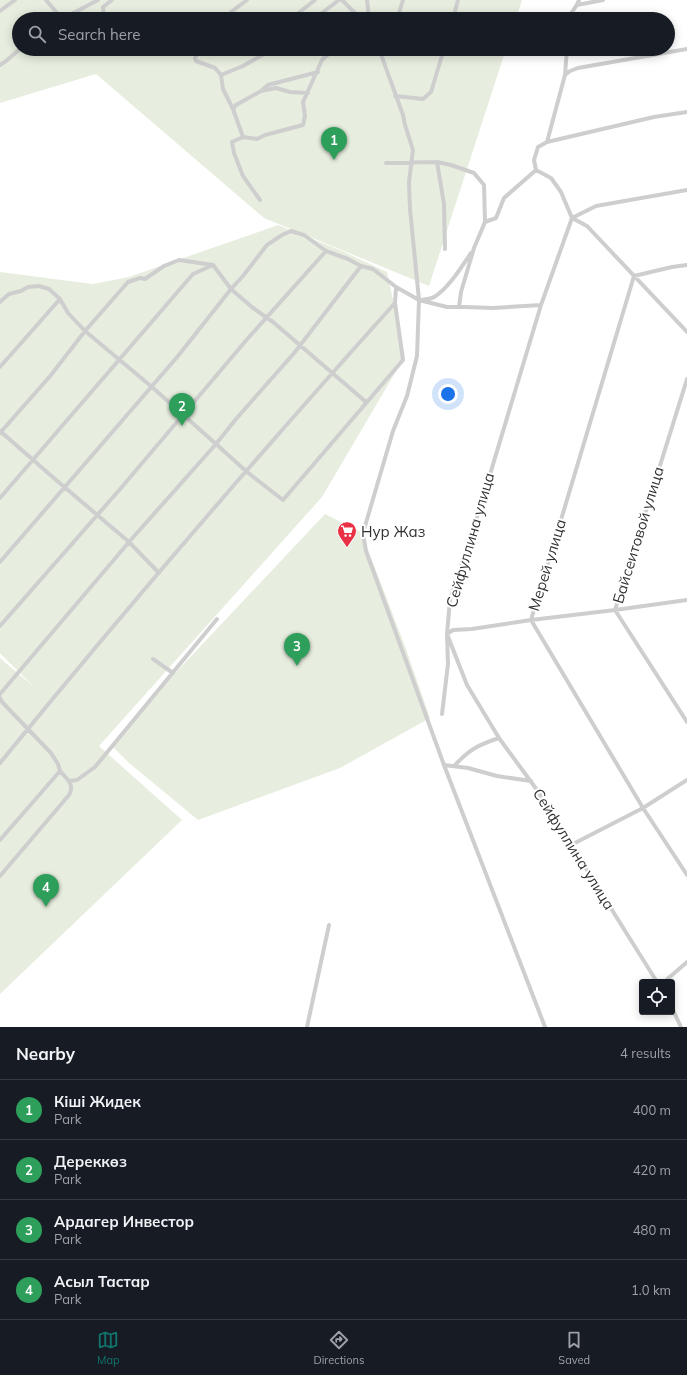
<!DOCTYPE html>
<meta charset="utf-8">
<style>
body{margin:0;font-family:Mulish,sans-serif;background:#20242c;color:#f1f3f6}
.controls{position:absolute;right:12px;bottom:12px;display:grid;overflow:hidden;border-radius:4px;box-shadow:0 2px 10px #0003}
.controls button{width:36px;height:36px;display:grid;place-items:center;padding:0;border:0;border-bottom:1px solid #363941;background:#171b24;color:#f1f3f6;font:20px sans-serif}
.you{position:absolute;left:448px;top:394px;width:14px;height:14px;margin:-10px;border:3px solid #fff;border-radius:50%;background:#1a73e8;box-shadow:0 0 0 6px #1a73e833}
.badge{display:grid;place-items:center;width:26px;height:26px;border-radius:50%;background:#0f766e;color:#fff;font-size:13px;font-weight:700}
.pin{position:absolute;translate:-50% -33px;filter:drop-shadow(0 1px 2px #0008)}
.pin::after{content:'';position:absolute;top:21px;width:14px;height:12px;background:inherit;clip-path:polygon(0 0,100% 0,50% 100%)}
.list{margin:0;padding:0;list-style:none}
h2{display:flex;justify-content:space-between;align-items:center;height:52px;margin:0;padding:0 16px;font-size:17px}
h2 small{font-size:13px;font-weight:400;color:#9ea1a6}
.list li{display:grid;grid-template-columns:26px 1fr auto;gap:12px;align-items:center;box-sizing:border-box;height:60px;padding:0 16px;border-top:1px solid #363941}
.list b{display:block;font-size:15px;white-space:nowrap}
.list p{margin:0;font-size:13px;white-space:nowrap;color:#9ea1a6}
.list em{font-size:13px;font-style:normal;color:#9ea1a6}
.icon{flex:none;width:22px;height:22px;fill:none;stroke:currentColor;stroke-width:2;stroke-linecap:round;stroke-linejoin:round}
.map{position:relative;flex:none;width:687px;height:1027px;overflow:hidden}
.search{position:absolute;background:#171b24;box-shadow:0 2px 10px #0003;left:12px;right:12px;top:12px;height:44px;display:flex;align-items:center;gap:10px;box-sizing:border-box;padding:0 14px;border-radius:22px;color:#9ea1a6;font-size:15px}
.sheet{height:292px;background:#171b24}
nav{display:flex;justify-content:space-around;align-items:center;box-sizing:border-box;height:56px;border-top:1px solid #363941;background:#171b24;font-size:11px;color:#9ea1a6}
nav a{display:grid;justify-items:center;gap:2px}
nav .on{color:#0f766e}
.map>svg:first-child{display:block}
</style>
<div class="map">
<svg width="687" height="1027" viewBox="0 0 687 1027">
<rect width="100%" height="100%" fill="#fff"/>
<!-- green -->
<path fill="#e7eedf" d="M0,0H522L516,19H19V49H506L429,286L264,218L96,74L0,103Z
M278,225L340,250L387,272L405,356L322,497L99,746L182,820L0,994V658L34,687L0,653V272L93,284L129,277Z
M325,514L361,532L405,646L430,718L340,768L198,820L128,762L112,746L163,686Z"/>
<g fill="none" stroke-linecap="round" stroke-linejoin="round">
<!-- street -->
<path stroke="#cecece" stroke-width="4" d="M46,0L62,19L98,0
M342,0L361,19
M367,0L369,19
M577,5L603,0
M0,11L15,0
M104,19L103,7L112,0
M228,19L231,12L247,0
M291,19L315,0
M314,19L339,0
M397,19L403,0
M453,19L458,0
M569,19C571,11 577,7 579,0
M200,49L195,58L196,61L215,68L221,75L223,89L233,109
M379,49L403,115L405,125L413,150L409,182L410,209L419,300L417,356L407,396L393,431L363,533L366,551L444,765L545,1027
M0,65L6,61L20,49
M221,75L243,66L273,49
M565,75L570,71L578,68L687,49
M262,90L268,85L318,72
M395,96L423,99L431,92L444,49
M243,137L233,109L236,105L261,91L276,88L290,92L308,93
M547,142L654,117L687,112
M437,162L444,204L445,249
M386,163L437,162L451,165L474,173L484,185L485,222L474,248L461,292L459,307
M536,170L551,178L561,192L572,218L541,305L479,511L450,600L447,634L467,685L499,738L537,790L657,982
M687,190L596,206L572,218L587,226L687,332
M260,200L243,176L234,153L232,142L243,137L257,139L265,135L303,125L305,116L303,102L322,60L334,49
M485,222L496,218L504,198L536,170L534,160L538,147L547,142L565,75L567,49
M687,265L672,267L634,276L531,620L643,808L687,875
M361,266L295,352L236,419L216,444L247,472L283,500L403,360L395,303L396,287
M421,300C425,299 431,299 434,297C448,289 462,266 471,253
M0,302L9,294L21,291L28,287L39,286L49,289L60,299L68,313L85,331L128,282L140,278L145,279L164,266L179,260L213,265L231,289L253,308L273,322L366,402
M0,367L60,299
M687,379L615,610L687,722
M0,433L51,375L85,331L152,387L216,444L129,542L159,573
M0,498L193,274L213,265
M0,562L178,356L231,289L243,276L267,245L282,235L291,231L304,235L326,251L348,259L361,266L373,269L396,287L419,300L447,307H465L493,308L541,305
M0,626L121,488L249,337L326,251
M153,659L173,673
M0,694L129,542L55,479L0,431
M0,698L2,702L51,753L58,764L60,771L0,840
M442,714L448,664L447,634L453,630L472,629L531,620L615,610L687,600
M0,763C128,606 260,453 395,303
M444,765L468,768L497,776L531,781
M454,766C470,749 478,745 499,738
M69,781L77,780L95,767L217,619
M571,845L643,808L687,780
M0,876L69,795C75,785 67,779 60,771
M664,982L687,962
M672,1008L681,1027
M307,1027L329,925"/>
</g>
<!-- icons -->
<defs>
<symbol id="supermarket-pin" viewBox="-11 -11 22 30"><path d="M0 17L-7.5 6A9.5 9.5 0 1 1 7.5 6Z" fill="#ea3045" stroke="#fff"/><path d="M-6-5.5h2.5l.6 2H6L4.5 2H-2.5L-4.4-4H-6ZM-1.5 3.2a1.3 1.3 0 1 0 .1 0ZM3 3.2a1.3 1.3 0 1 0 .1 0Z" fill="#fff"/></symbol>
</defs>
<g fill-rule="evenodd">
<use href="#supermarket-pin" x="336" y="520" width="22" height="30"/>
</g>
<g text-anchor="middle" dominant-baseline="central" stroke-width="4" stroke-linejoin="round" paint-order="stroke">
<!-- poi labels -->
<g font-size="15" fill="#313131" stroke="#fff" text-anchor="start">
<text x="361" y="531">Нур Жаз</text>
</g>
<!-- street labels -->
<g font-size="15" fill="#313131" stroke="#fff">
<text transform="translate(638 535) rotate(-73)">Байсеитовой улица</text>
<text transform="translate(470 540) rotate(-74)">Сейфуллина улица</text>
<text transform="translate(547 565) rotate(-73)">Мерей улица</text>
<text transform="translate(574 849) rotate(58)">Сейфуллина улица</text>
</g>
</g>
</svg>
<div class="controls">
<button><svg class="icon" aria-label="locate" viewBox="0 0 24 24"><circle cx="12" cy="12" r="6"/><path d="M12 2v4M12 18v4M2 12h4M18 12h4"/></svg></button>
</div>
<div class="you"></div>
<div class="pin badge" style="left:334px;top:160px;background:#2e9e5b">1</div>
<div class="pin badge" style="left:182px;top:426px;background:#2e9e5b">2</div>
<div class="pin badge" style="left:297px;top:666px;background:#2e9e5b">3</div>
<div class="pin badge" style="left:46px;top:907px;background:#2e9e5b">4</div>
<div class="search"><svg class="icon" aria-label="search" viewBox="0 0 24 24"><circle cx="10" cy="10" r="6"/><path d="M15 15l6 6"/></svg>Search here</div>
</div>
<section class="sheet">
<h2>Nearby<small>4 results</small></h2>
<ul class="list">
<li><span class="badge" style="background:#2e9e5b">1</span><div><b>Кіші Жидек</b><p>Park</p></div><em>400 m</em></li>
<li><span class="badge" style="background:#2e9e5b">2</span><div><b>Дереккөз</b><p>Park</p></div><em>420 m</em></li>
<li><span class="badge" style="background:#2e9e5b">3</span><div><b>Ардагер Инвестор</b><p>Park</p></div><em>480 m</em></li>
<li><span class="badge" style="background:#2e9e5b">4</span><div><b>Асыл Тастар</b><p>Park</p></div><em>1.0 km</em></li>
</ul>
</section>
<nav>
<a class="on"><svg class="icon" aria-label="map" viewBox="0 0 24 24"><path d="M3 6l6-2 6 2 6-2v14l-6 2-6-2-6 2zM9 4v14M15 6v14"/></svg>Map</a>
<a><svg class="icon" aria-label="directions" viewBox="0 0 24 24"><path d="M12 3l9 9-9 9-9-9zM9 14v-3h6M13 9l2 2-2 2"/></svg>Directions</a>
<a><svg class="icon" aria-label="saved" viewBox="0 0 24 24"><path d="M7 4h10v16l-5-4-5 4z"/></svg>Saved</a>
</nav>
